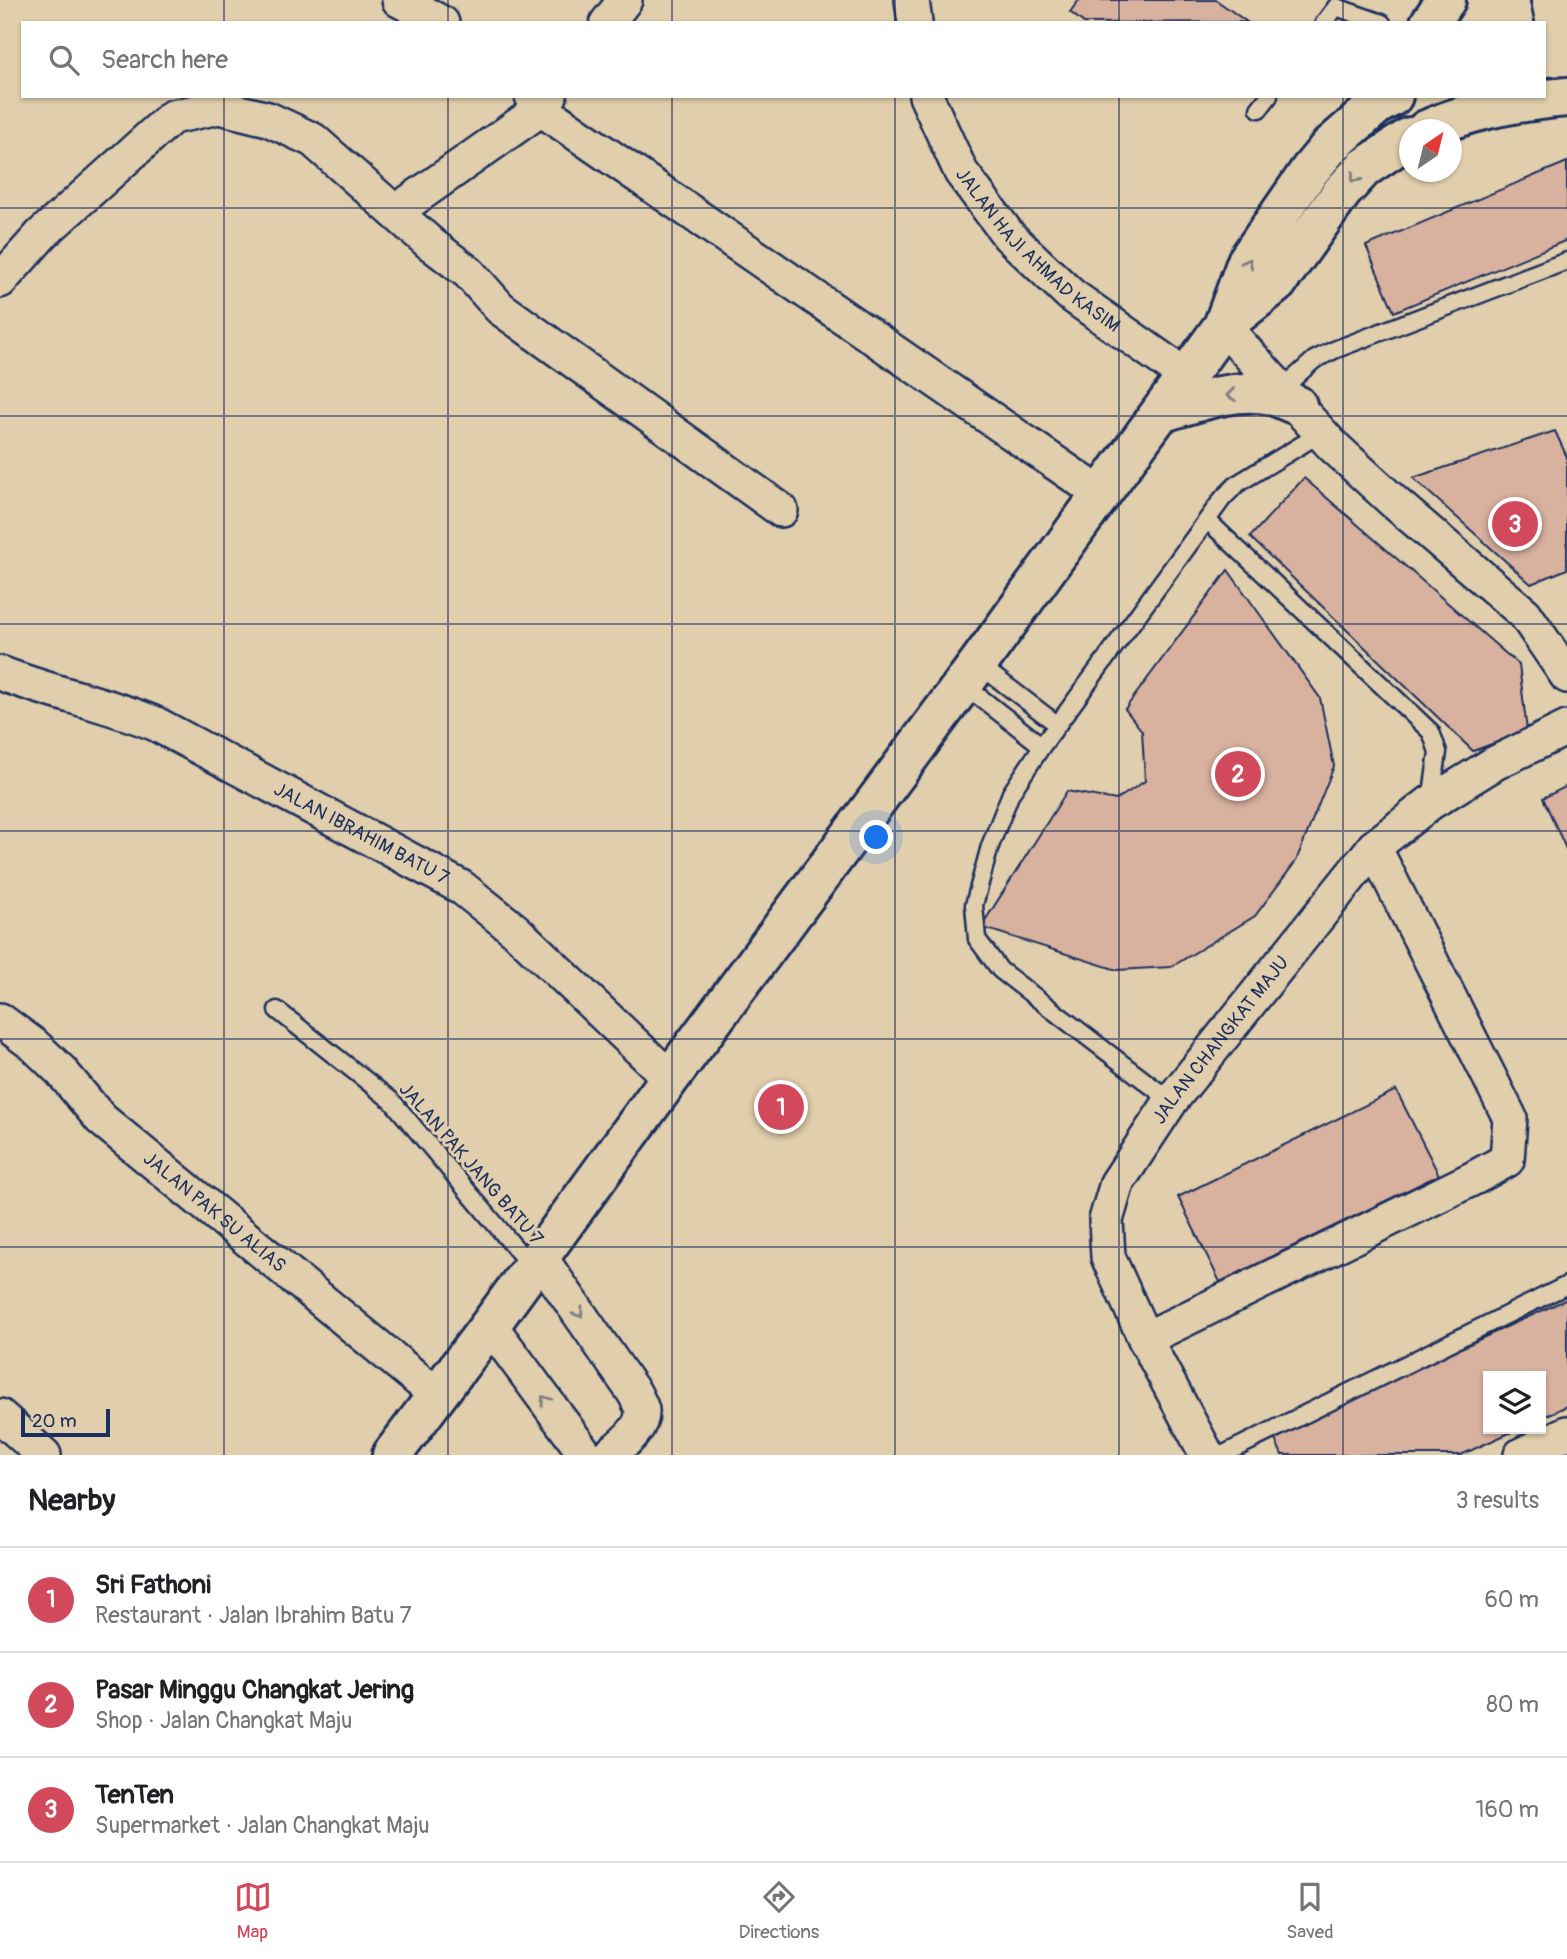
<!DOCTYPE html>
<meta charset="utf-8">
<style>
body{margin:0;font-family:Pangolin,sans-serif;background:#f6f6f6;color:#202124}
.controls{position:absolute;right:21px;bottom:21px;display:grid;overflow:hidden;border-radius:0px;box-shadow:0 2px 5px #0004}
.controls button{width:63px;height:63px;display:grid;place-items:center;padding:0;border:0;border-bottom:2px solid #e0e0e0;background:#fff;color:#202124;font:35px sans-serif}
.compass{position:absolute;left:1399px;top:119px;width:63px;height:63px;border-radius:50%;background:#fff;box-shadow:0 2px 5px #0004;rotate:35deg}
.scale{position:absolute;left:21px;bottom:18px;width:89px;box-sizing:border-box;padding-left:7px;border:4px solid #1b2f5e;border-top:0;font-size:19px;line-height:24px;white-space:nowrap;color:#1b2f5e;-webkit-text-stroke:5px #e0ceac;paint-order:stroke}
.you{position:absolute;left:877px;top:838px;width:24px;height:24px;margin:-18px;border:5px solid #fff;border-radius:50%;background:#1a73e8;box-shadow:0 0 0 10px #1a73e833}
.badge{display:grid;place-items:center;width:46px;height:46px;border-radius:50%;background:#d1495b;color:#fff;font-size:23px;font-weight:700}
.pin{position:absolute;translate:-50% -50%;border:4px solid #fff;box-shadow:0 2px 7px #0006}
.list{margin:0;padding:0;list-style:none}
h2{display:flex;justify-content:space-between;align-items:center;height:91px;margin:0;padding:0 28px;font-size:30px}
h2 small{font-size:23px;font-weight:400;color:#757577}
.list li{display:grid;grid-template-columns:46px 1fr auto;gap:21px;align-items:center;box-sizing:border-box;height:105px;padding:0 28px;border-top:2px solid #e0e0e0}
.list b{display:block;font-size:26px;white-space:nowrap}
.list p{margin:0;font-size:23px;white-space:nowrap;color:#757577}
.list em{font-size:23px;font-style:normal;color:#757577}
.icon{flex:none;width:38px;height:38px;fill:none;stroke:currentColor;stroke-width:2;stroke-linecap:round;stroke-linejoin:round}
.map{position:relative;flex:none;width:1567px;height:1455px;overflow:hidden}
.search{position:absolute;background:#fff;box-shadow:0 2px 5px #0004;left:21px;right:21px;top:21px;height:77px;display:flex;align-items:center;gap:18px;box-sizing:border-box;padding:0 24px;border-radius:0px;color:#757577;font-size:26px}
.sheet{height:406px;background:#fff}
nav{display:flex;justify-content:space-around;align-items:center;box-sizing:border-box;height:98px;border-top:2px solid #e0e0e0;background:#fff;font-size:19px;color:#757577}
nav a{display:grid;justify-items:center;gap:4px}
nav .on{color:#d1495b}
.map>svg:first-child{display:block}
</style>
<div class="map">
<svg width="1567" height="1455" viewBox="0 0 1567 1455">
<rect width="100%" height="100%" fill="#e0ceac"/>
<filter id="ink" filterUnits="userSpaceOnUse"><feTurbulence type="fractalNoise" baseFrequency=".0143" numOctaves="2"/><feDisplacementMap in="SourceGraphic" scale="14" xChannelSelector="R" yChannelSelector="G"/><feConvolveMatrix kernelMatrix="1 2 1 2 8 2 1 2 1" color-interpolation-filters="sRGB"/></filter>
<g filter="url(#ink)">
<!-- building -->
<path fill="#d8b19f" stroke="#1b2f5e" stroke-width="2" d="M1079,0H1216L1247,22L1084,23L1070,12Z
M1567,162V240L1394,312L1366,246Z
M1555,431L1567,457V569L1531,584L1413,478Z
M1304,478L1519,665L1527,731L1473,751L1250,537Z
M1228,570L1320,698L1334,766L1296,861L1255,916L1171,967L1117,970L981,927L1067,791L1116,800L1145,781L1142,731L1125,709Z
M1567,786V851L1543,798Z
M1396,1090L1439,1175L1220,1282L1178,1197Z
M1567,1299V1406L1541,1418V1376H1488V1429H1518L1461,1455H1282L1273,1435Z"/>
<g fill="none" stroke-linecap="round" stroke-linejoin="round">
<defs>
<path id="service" d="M1324,23L1336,7L1382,23
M1259,109L1269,96
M1282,389L1314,360L1334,350L1567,261
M1207,520L1431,732L1438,752L1431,801
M978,664L1058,725
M963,684L1042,746
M277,1010L392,1101L532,1268
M1171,1101L1000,970L977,939L974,905L990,846L1011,793L1042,746L1223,498L1237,484L1321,433
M1222,1455L1567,1285"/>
<g id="minor">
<path d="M399,0L442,23"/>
<path d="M912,0L915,23"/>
<path d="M607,23L625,0"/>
<path d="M532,96L541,109L1102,495"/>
<path id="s1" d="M926,96L961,172L1009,236L1071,295L1186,376"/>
<path d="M395,212L541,109L550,96"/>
<path d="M0,281L42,234L172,117L219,107L268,119L313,140L431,244L469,273L500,308L781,510"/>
<path d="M1223,326L1332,445L1394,502L1525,614L1567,676"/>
<path id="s2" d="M0,673C51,693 105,703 156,724L461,887L515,930L670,1078"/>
<path id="s3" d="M0,1020L34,1045L61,1071L101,1119L437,1395"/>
<path d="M540,1257L635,1394C637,1399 641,1405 642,1410C644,1429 621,1445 609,1455"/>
<path d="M490,1325L586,1455"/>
<path d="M1145,1339L1474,1178L1507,1160L1510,1118L1374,847"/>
<path d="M0,1416L44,1455"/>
<path id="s4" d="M1207,1455L1145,1339L1108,1257L1106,1220L1117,1183L1171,1101L1374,847L1430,803L1495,763L1567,728"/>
<path d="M1521,1455L1567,1433"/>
</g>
<path id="secondary" d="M1544,57L1567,56
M1426,130C1469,110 1520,101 1567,97
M1223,326L1247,261L1310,170L1330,146L1377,105L1393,96
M1160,413C1195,403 1234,387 1271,395C1279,397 1288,402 1297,405
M392,1455L490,1325L670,1078L978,664L1223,326L1277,283L1342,192L1364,168L1410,137"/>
<path id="trunk" d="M1551,0L1555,19L1567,38
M1430,23L1446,0
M1377,105L1382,96"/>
</defs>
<!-- service casing -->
<use href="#service" stroke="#1b2f5e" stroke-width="21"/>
<!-- minor casing -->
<use href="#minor" stroke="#1b2f5e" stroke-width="38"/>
<!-- secondary casing -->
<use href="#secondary" stroke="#1b2f5e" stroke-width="44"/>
<!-- trunk casing -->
<use href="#trunk" stroke="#1b2f5e" stroke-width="44"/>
<!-- service -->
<use href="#service" stroke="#e0ceac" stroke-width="16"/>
<!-- minor -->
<use href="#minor" stroke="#e0ceac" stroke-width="33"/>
<!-- secondary -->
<use href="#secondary" stroke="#e0ceac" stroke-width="38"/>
<!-- trunk -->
<use href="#trunk" stroke="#e0ceac" stroke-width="38"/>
</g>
<!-- one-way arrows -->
<defs><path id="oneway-chevron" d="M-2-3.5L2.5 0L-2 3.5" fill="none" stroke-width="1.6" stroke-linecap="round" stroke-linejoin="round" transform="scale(1.75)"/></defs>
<g stroke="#7e7e85">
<use href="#oneway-chevron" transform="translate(1355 178) rotate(132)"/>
<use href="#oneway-chevron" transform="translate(1248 263) rotate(-62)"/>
<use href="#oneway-chevron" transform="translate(1231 395) rotate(173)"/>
<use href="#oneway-chevron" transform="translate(579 1313) rotate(55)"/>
<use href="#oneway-chevron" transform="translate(545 1400) rotate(-126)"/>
</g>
</g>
<!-- grid -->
<path fill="none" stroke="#1b2f5e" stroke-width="2" stroke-opacity="0.55" d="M224,0V23M448,0V23M672,0V23M895,0V23M1119,0V23M1343,0V23M224,96V1455M448,96V1455M672,96V1455M895,96V1455M1119,96V1455M1343,96V1455M0,208H1567M0,416H1567M0,624H1567M0,831H1567M0,1039H1567M0,1247H1567"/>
<g text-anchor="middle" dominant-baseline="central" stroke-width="6" stroke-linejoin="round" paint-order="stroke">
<!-- street labels -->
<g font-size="19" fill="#1b2f5e" stroke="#e0ceac">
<text stroke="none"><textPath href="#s1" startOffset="194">JALAN HAJI AHMAD KASIM</textPath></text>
<text stroke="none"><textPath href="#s2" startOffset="397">JALAN IBRAHIM BATU 7</textPath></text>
<text stroke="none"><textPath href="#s4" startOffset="474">JALAN CHANGKAT MAJU</textPath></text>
<text transform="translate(471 1164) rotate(49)">JALAN PAK JANG BATU 7</text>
<text stroke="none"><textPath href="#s3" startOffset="289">JALAN PAK SU ALIAS</textPath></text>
</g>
</g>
</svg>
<div class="controls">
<button><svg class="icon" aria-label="layers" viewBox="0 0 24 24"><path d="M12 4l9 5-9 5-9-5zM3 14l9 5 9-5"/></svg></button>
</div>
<svg class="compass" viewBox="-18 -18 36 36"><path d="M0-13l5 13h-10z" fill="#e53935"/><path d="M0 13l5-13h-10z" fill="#757577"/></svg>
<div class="scale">20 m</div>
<div class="you"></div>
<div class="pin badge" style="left:781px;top:1107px">1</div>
<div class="pin badge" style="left:1238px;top:774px">2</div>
<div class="pin badge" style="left:1515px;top:524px">3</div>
<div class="search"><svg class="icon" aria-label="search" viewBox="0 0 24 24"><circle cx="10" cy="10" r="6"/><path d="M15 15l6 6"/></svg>Search here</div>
</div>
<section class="sheet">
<h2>Nearby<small>3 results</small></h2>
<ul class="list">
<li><span class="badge">1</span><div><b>Sri Fathoni</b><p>Restaurant · Jalan Ibrahim Batu 7</p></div><em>60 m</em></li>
<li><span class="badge">2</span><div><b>Pasar Minggu Changkat Jering</b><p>Shop · Jalan Changkat Maju</p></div><em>80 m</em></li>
<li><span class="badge">3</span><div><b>TenTen</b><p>Supermarket · Jalan Changkat Maju</p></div><em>160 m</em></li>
</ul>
</section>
<nav>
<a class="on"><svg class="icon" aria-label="map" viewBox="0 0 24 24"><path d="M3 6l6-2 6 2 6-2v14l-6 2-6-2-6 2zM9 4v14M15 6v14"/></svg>Map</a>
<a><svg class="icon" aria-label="directions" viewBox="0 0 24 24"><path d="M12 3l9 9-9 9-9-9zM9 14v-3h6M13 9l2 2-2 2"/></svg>Directions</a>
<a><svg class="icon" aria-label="saved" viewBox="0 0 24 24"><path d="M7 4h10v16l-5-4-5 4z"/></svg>Saved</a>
</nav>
